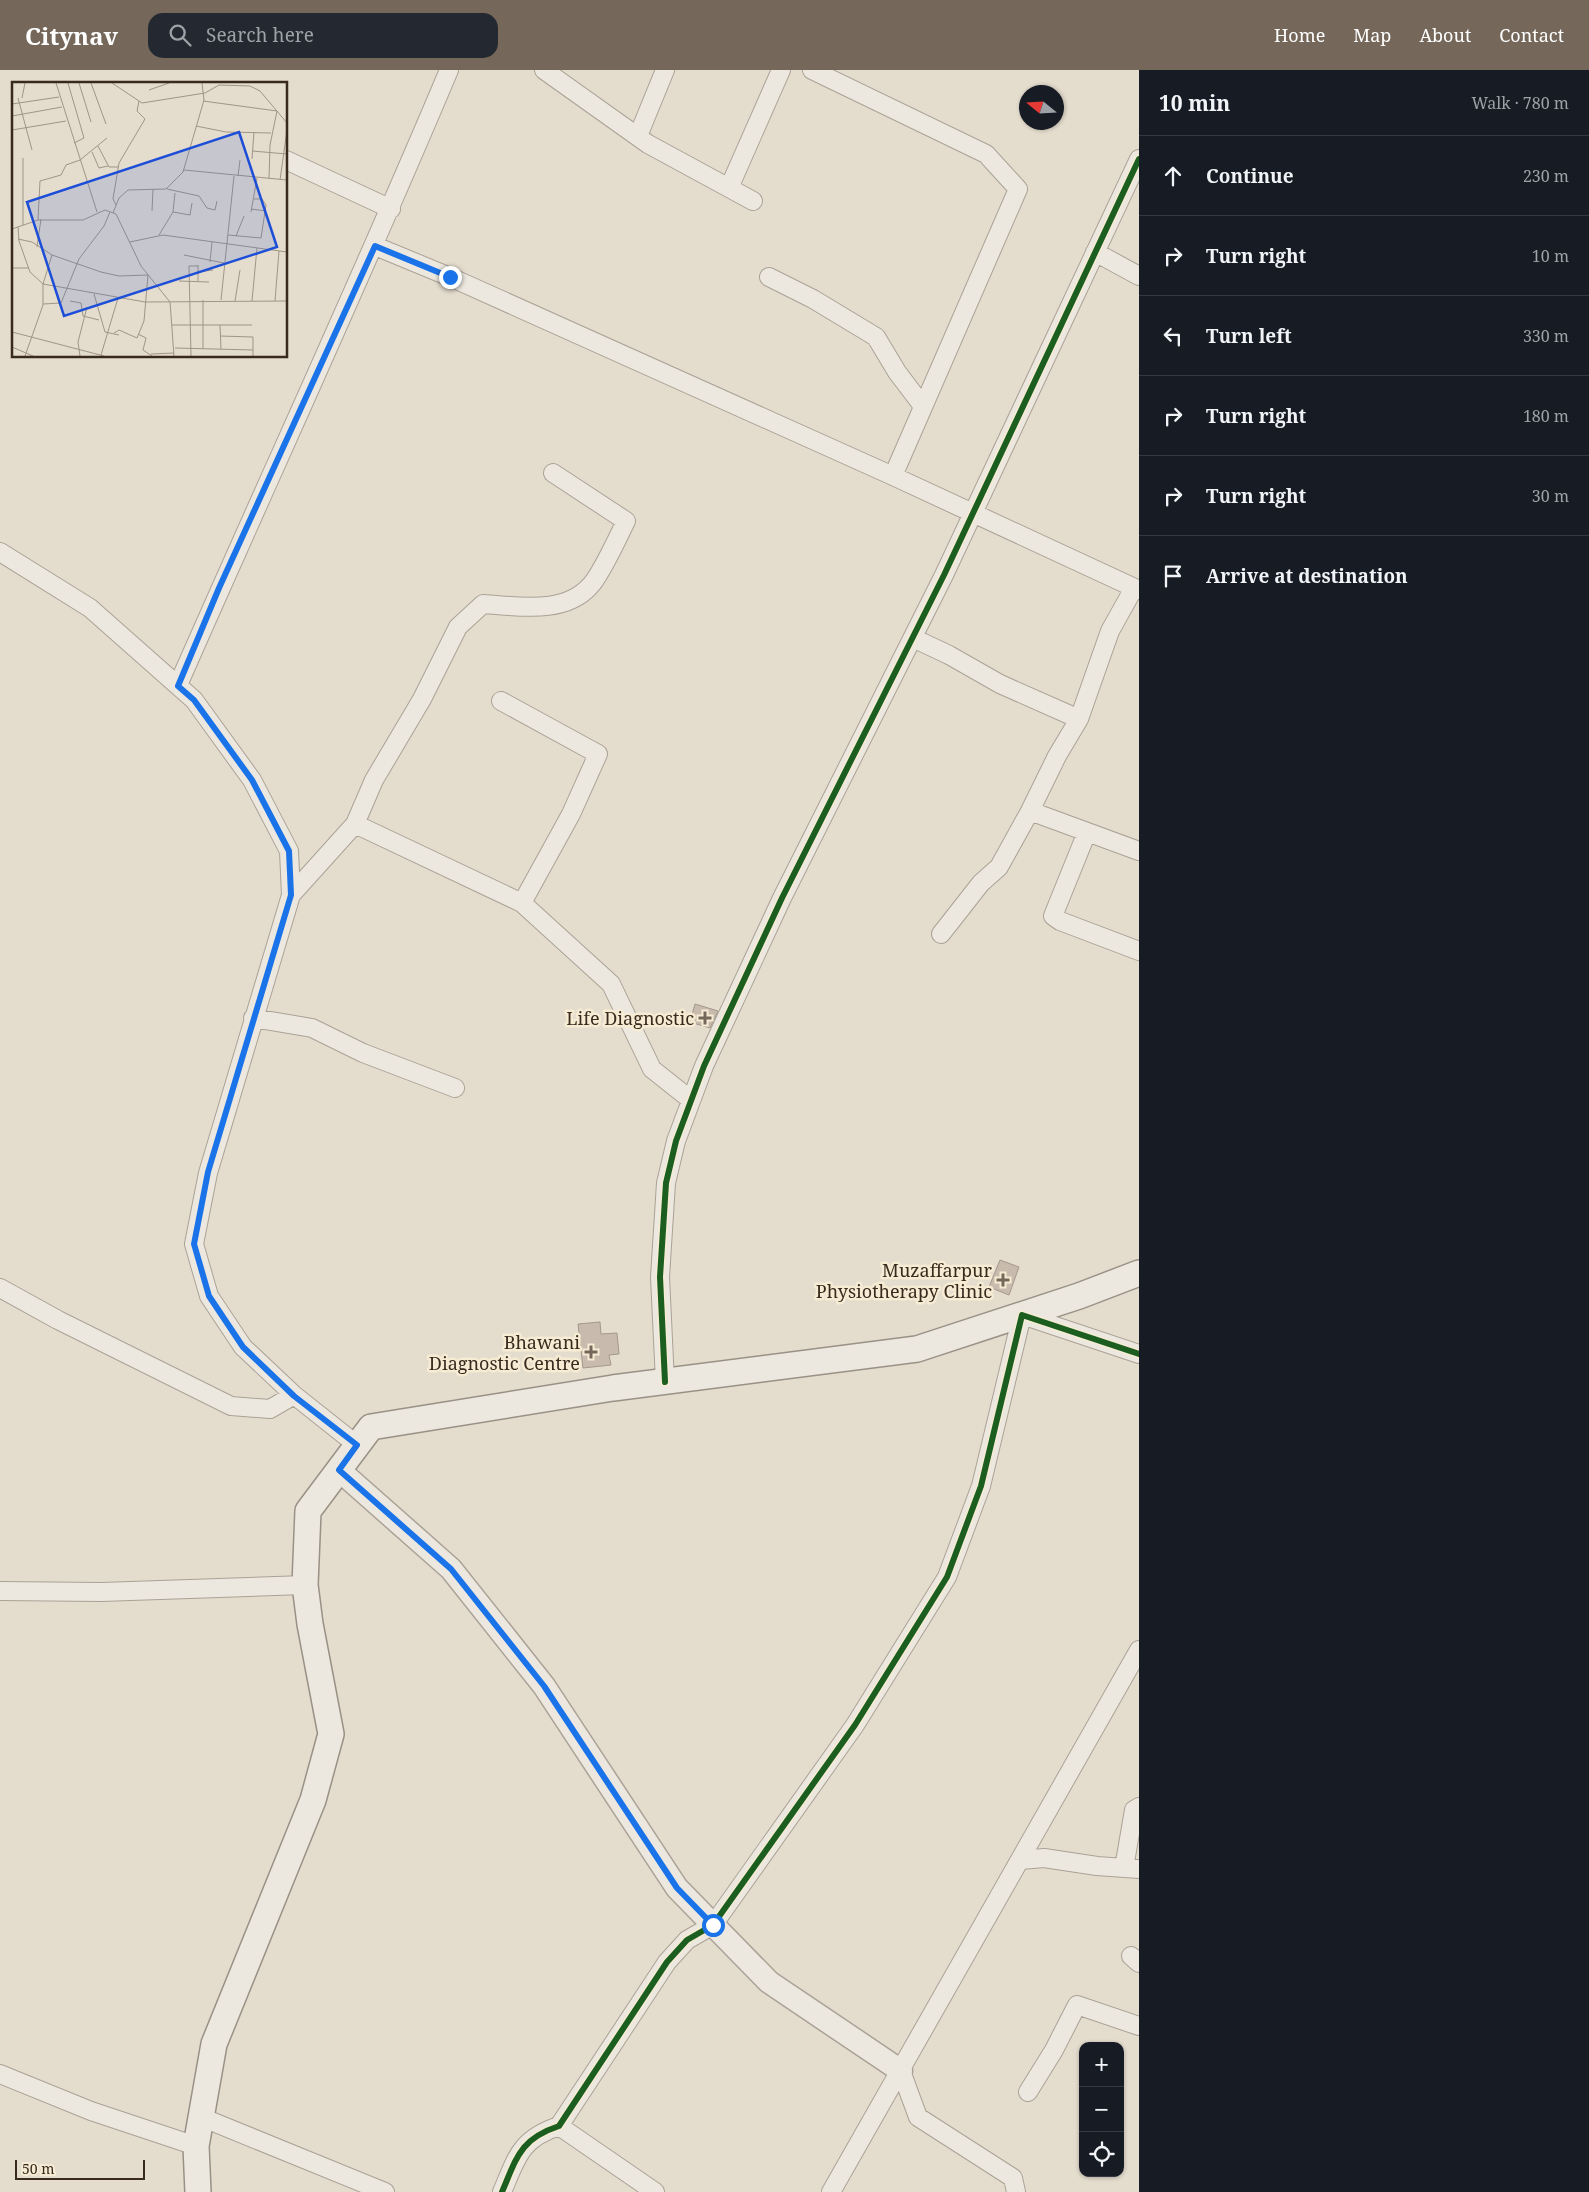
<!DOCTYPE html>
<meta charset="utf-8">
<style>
body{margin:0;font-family:"Noto Serif",serif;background:#242831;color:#f1f3f6}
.controls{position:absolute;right:15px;bottom:15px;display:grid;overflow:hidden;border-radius:10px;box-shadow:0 1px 4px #0004}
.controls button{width:45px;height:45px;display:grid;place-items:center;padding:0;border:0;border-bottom:1px solid #363941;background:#171b24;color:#f1f3f6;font:25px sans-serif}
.compass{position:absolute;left:1019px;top:15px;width:45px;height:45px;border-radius:50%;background:#171b24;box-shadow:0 1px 4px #0004;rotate:288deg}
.scale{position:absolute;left:15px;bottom:12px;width:130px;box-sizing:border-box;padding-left:5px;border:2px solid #392a1e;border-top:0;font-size:14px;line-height:18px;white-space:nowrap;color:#392a1e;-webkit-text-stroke:4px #f6ebd3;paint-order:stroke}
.stop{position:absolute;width:15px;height:15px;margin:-11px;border:4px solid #1a73e8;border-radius:50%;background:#fff}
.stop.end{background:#1a73e8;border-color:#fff;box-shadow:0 1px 5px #0008}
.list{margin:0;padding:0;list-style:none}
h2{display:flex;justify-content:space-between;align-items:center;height:65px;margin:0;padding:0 20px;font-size:21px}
h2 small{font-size:16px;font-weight:400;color:#9ea1a6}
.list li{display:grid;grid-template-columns:32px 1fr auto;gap:15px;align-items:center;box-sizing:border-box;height:80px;padding:0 20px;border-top:1px solid #363941}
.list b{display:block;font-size:19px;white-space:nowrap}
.list em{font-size:16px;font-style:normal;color:#9ea1a6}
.icon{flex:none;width:28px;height:28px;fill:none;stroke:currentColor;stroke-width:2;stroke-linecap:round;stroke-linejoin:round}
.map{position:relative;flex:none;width:1139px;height:2122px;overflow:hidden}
header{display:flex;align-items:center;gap:30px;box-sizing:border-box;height:70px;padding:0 25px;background:#75685b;color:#fff}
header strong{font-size:24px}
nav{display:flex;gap:28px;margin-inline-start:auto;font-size:18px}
.search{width:350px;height:45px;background:#242831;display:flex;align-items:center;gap:12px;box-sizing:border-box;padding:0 18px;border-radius:15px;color:#9ea1a6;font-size:19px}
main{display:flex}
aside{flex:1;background:#171b24}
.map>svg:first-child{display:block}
</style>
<header>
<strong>Citynav</strong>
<div class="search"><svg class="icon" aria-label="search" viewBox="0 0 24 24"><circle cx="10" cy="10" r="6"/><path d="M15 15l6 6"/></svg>Search here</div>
<nav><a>Home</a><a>Map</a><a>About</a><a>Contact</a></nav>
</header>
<main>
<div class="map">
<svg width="1139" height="2122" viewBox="0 0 1139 2122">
<rect width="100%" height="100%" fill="#e4dccd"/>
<!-- building -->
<path fill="#c8bbae" stroke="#a5988c" d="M695,934L718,941L710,958L690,952Z
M1000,1190L1019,1197L1009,1225L989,1217Z
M600,1252L601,1264L617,1263L619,1284L609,1285L611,1295L583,1298L578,1254Z"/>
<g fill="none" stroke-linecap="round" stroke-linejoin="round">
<defs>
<path id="minor" d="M544,0L648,74L753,131
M812,0L986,84L1018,119L893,406
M638,66L665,0
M286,90L391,139
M729,118L781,0
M375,176L450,207L893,406L1139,520
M1095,182L1139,206
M769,207L813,229L876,267L897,302L922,335
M0,482L90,538L194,630L252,710L289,781L291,825L208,1103L194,1174L209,1226L243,1277L294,1325L357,1375
M913,568L949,585L1000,614L1079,649
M178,615C268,410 362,207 449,0
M501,631L598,684L571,744L522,833
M1030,741L1139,781
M355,754L522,833L611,914L652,999L691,1030
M1087,762L1053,846L1060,851L1139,881
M291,825L355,754L374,710L422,629L458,557L483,534C518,536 564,545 590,516C601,505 618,467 626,451L553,403
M941,864L981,813L999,797L1030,741L1057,686L1079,649L1110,561L1134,518
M253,948L312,958L363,983L455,1018
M0,1218L58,1250L231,1336L270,1339L294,1325
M665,1312L660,1207L666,1113L676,1071L704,996L782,828L944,505L1139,89
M0,1521L101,1522L305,1515
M1021,1790L1044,1788L1097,1796L1139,1799
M1124,1798L1134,1740L1139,1737
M1131,1886L1139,1893
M901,2001L918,2047L1013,2108L1016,2122
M0,2004L91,2041L196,2076
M1028,2022L1054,1980L1077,1935L1139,1956
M201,2047L385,2122
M559,2056L655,2122
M502,2122C517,2087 520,2069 559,2056L667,1892L687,1870L713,1855L855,1655L947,1507L981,1416L1022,1245L1139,1284
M831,2122L1139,1580"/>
<path id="tertiary" d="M339,1400L451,1499L544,1616L677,1818L769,1912L901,2001"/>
<path id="secondary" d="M198,2122L196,2076L214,1974L313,1730L331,1664L310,1554L305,1515L308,1441L371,1357L613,1318L917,1279L1079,1226L1139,1203"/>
</defs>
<!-- minor casing -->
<use href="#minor" stroke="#aaa296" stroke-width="20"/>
<!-- tertiary casing -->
<use href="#tertiary" stroke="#aaa296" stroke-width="25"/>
<!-- secondary casing -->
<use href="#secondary" stroke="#999186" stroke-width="28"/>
<!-- minor -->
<use href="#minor" stroke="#ece8df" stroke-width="18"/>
<!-- tertiary -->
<use href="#tertiary" stroke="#ece8df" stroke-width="22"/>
<!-- secondary -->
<use href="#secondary" stroke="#ece8df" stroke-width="25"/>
<defs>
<path id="cycleway" d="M665,1312L660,1207L666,1113L676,1071L704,996L782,828L944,505L1139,89
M502,2122C517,2087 520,2069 559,2056L667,1892L687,1870L713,1855L855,1655L947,1507L981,1416L1022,1245L1139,1284"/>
</defs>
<!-- cycleway casing -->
<use href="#cycleway" stroke="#f6ebd3" stroke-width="9"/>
<!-- cycleway -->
<use href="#cycleway" stroke="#1b5e20" stroke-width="6"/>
</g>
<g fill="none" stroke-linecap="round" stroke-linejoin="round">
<!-- route -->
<path stroke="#1a73e8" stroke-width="6" d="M450,207L375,176L219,518L178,616L194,630L252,710L289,781L291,825L208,1102L194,1174L209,1226L243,1277L294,1326L357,1375L339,1400L451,1499L544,1616L677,1818L713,1855"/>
</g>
<!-- markers -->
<g fill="#75685b" stroke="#f6ebd3" stroke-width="2">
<path d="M702.5 940.5h5v5h5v5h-5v5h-5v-5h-5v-5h5z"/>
<path d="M1000.5 1202.5h5v5h5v5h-5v5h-5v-5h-5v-5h5z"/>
<path d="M588.5 1274.5h5v5h5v5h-5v5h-5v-5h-5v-5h5z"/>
</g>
<g text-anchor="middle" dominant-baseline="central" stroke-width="5" stroke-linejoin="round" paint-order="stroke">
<!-- poi labels -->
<g font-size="18" fill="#392a1e" stroke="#f6ebd3" text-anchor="end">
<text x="694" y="948">Life Diagnostic</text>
<text x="992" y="1200">Muzaffarpur<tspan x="992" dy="21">Physiotherapy Clinic</tspan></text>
<text x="580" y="1272">Bhawani<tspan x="580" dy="21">Diagnostic Centre</tspan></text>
</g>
</g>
<!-- overview -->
<g transform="translate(12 12)">
<rect width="275" height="275" fill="#e4dccd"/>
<path fill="none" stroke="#a09587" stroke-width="1" d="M44,1L85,130M56,1L72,56L62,61M67,1L79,40M79,1L94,42M100,1L130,21L193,11L207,3L238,4L248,9L275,41M137,8L157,1M6,16L20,68M10,16L13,1M191,19L265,29L258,63L257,97M0,22L47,15M0,34L50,25M184,44L214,50L259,51M0,48L54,39M86,64L97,85H106M240,69L275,72M80,70L87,86L96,84M11,76V143M240,77L242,50M172,88L275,98M226,94L228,78M268,98L275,48M155,107L187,114L195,126L203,128L205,119M104,123L101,117L107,81L133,37L125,29L127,19M239,127L254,129M140,129L141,107M161,130L178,133L180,121M239,130L245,96M101,131L107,116L116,108L154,107L171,90L192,18L190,1M26,138L28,99L49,93L54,83L68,78L95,56M6,145L7,159L18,190L31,202V223L13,274M0,147L26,138H71L93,128L104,132L129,184L158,220L162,274M147,153L161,130L163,111M216,153L249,156L254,123L250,117H242M224,154L232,134M275,155V193M6,157L20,160L40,173L89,190L107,194L136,193L132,239L125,256L107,248L102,251M118,160L151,153L275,170M25,165L29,137M40,173L31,202L133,220L275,219V210M172,173L212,181M198,180L200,160M0,186H17M186,190L201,188M167,199L197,200M186,200V183M82,212L93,250L107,253M209,218L222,94M58,219L69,221L71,234M223,219L228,188M240,219L245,166M263,219L267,169M31,222L49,221L67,177L92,144L98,130M71,234L87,238M160,243H240M208,243L209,267M0,250L92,274M126,252L134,256L131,268L140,274M208,254L241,255V274M0,265L21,274M163,266L241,268M191,267V218M139,272L162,271M89,273L106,216M68,274L66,260L75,225M179,274L177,184H186"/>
<path fill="#1d4ed8" fill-opacity="0.15" stroke="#1d4ed8" stroke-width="2.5" d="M227,50L265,165L52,234L15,120Z"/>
<rect width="275" height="275" fill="none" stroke="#392a1e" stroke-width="2.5"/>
</g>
</svg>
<div class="controls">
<button>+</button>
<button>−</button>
<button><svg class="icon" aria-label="locate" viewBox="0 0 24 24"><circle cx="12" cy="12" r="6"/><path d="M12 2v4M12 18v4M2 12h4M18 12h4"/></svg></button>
</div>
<svg class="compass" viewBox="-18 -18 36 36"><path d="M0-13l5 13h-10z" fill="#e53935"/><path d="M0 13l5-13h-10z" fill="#9ea1a6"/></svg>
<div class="scale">50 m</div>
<div class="stop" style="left:713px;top:1855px"></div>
<div class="stop end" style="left:450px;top:207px"></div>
</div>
<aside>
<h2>10 min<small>Walk · 780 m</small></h2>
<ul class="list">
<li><svg class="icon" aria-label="ahead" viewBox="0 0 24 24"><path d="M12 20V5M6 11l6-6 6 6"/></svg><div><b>Continue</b></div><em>230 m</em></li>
<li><svg class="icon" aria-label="right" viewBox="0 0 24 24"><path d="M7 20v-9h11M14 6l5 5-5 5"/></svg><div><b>Turn right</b></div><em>10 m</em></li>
<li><svg class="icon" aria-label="left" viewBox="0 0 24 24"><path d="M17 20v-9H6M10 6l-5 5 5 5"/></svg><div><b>Turn left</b></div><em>330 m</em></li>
<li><svg class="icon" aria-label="right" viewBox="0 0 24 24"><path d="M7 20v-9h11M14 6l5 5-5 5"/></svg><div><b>Turn right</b></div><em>180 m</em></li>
<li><svg class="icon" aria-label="right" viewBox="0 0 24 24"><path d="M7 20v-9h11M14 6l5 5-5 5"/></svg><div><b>Turn right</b></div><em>30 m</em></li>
<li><svg class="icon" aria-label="arrive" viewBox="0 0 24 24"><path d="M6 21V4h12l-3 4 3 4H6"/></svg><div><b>Arrive at destination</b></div></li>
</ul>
</aside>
</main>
